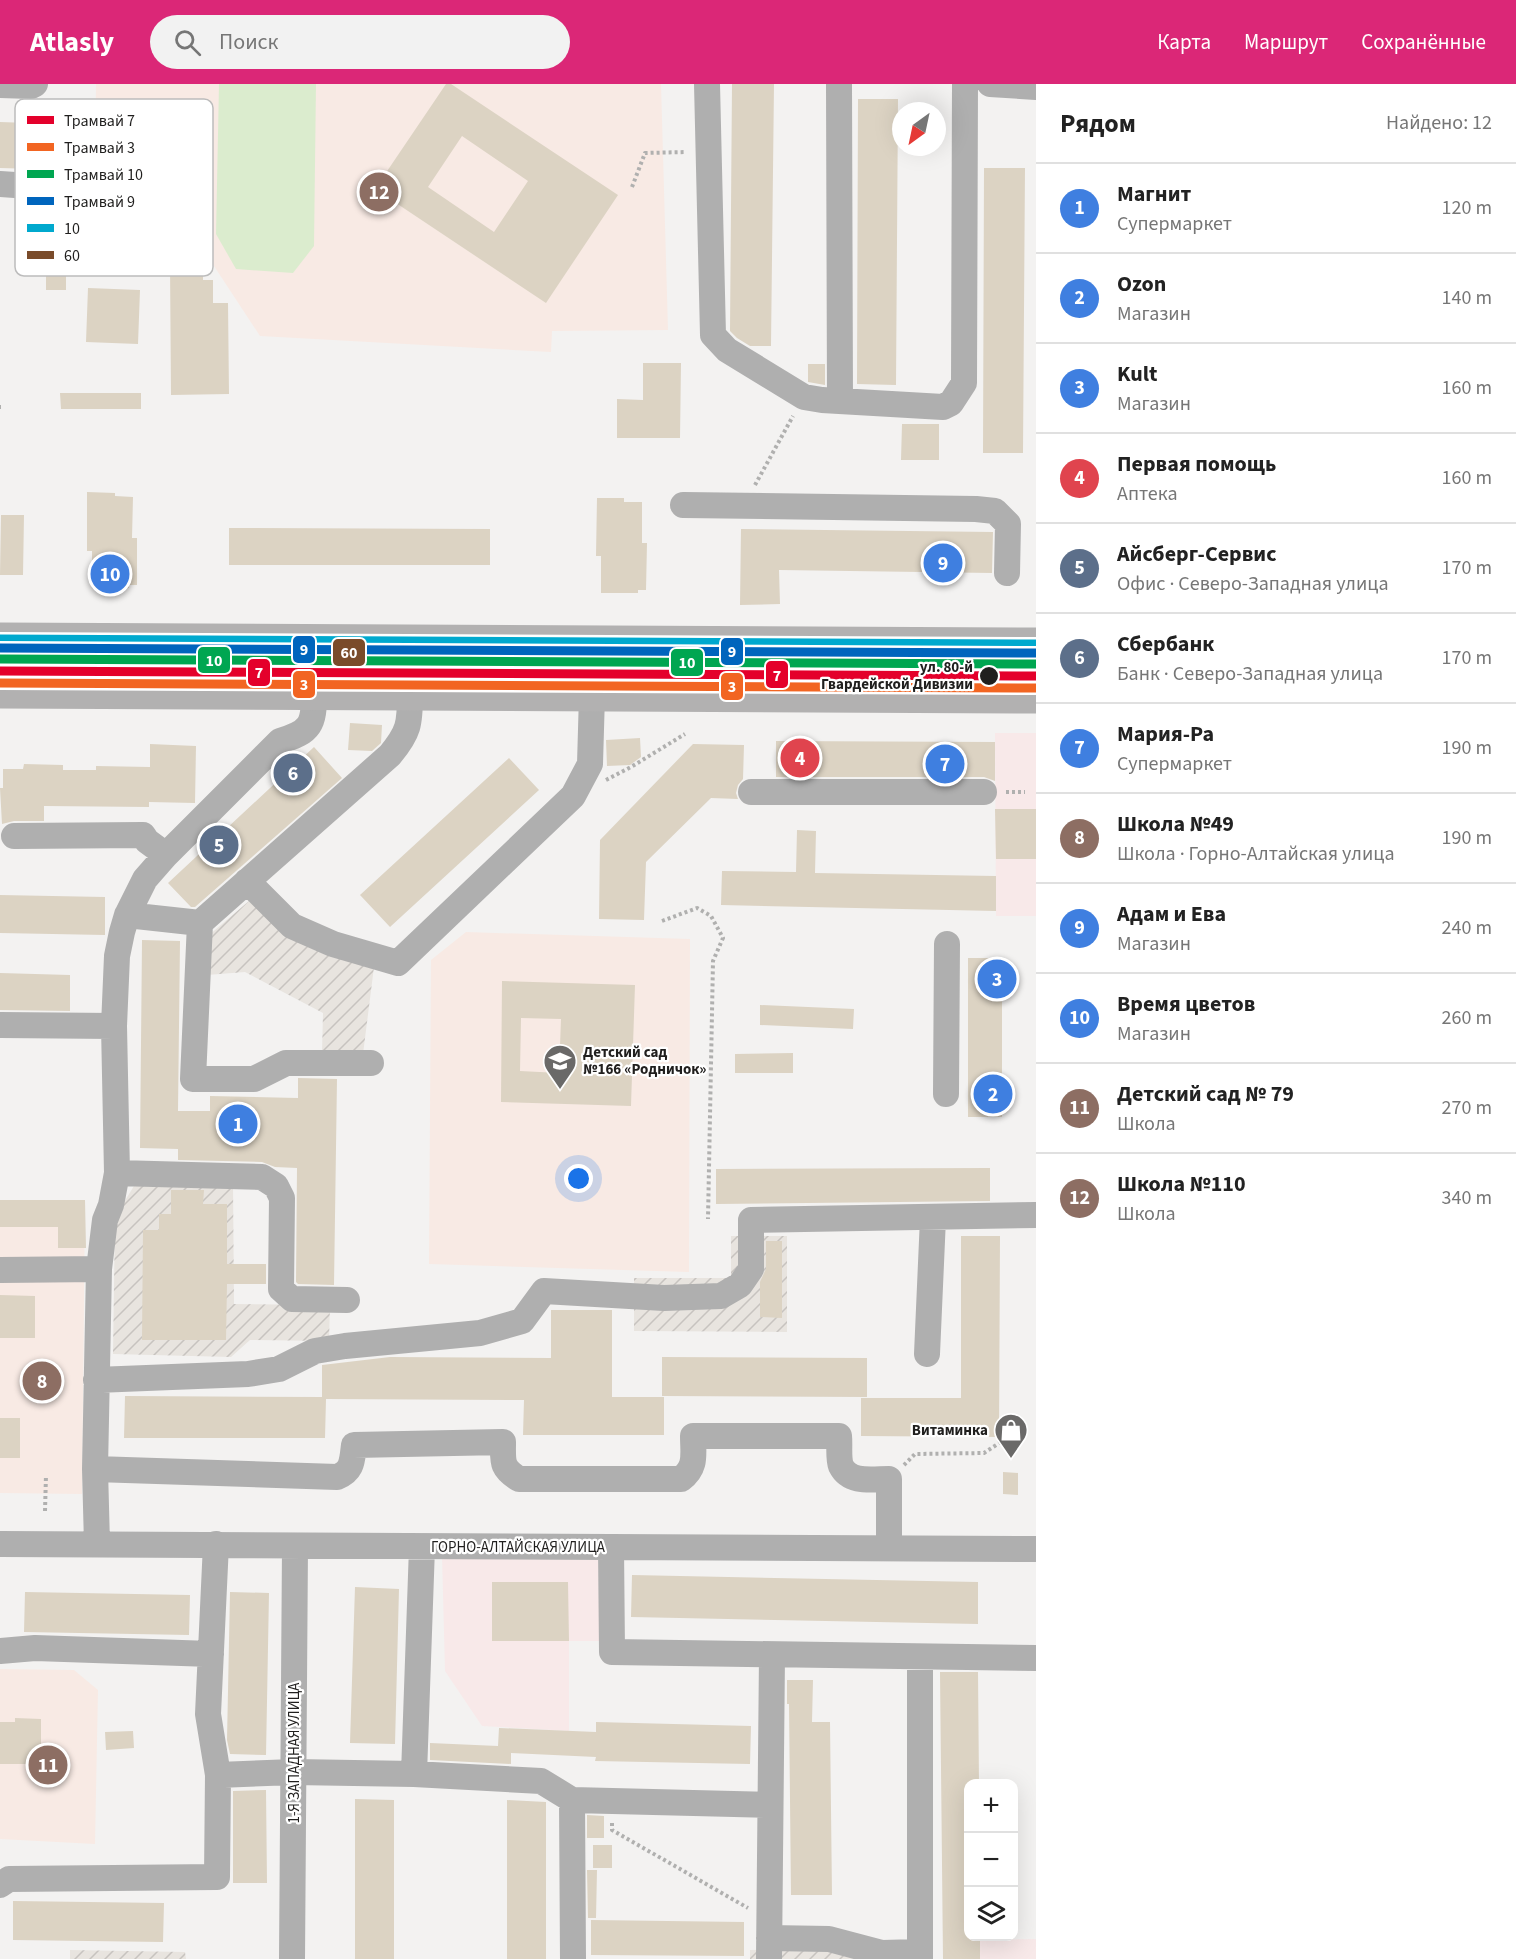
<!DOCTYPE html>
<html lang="ru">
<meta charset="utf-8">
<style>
body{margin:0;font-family:"Source Sans 3",sans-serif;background:#f2f2f2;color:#222}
.controls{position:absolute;right:18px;bottom:18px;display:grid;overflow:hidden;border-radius:12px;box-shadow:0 6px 24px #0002}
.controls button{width:54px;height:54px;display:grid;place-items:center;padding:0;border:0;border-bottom:2px solid #e0e0e0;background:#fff;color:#222;font:30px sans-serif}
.compass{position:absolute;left:892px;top:18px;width:54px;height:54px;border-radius:50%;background:#fff;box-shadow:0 6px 24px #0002;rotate:213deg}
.you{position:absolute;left:579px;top:1095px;width:21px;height:21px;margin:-15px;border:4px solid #fff;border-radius:50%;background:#1a73e8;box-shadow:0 0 0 9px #1a73e833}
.badge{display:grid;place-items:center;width:39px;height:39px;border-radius:50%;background:#db2777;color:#fff;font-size:20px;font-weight:700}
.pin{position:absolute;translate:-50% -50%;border:3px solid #fff;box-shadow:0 2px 6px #0006}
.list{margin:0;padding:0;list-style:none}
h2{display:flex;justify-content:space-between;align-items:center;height:78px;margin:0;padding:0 24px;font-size:26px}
h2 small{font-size:20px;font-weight:400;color:#767676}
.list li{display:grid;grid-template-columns:39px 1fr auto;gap:18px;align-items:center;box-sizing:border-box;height:90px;padding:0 24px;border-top:2px solid #e0e0e0}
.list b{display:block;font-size:22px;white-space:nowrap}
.list p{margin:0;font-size:20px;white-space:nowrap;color:#767676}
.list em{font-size:20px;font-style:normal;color:#767676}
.icon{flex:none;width:33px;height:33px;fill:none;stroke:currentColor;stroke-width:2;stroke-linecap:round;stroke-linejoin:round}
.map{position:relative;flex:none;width:1036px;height:1875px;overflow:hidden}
header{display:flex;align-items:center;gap:36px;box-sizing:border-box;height:84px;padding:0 30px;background:#db2777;color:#fff}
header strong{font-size:28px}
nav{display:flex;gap:33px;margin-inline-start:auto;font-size:21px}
.search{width:420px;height:54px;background:#f2f2f2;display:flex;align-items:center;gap:15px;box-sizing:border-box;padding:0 21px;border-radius:33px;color:#767676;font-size:22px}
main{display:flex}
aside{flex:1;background:#fff}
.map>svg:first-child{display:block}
</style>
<header>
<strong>Atlasly</strong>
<div class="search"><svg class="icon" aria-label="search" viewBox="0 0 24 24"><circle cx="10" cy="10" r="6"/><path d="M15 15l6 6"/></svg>Поиск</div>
<nav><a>Карта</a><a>Маршрут</a><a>Сохранённые</a></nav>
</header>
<main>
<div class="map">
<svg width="1036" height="1875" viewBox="0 0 1036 1875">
<defs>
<pattern id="industrial-furrows" width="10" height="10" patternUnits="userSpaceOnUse" patternTransform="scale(1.5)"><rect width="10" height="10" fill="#e8e4df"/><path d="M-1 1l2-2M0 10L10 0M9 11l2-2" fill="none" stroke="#c7c3bf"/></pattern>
</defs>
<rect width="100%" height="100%" fill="#f3f2f1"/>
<!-- commercial -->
<path fill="#f8e9e9" d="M995,649H1036V832H996Z
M442,1471H620V1557H569V1647L482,1642L445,1587Z
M1036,1855V1875H943V1856Z"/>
<!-- industrial -->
<path fill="url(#industrial-furrows)" d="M249,817L374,883L363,970L322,969L323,929L245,888L207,891L208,852Z
M137,1097L233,1099L234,1220L330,1221L329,1257L250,1256L231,1273L113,1270L115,1133Z
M731,1152H787V1248L634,1247V1194H731Z
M855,1864L885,1875H750V1866Z
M70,1866L185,1868L186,1875H70Z"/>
<!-- education -->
<path fill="#f8eae4" d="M96,0H661L668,246L552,247L551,268L260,252L191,147L94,151Z
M466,848L690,855L689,1188L429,1180L431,876Z
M0,1116H85L82,1410L0,1409Z
M0,1585L74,1586L98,1606L95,1760L0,1755Z"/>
<!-- pitch -->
<path fill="#dbecce" d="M219,0H316L314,162L293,189L236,185L216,150Z"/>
<!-- building -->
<path fill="#dcd3c3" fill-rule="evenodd" d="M446,0H451L618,111L546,219L375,105ZM462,52L528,97L494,148L428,103Z
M732,0H774L771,262H750L737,254L730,247Z
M858,15H898L896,301L857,300Z
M0,38L86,41L82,158H66V206H46V157H33L35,85L0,84Z
M984,84H1025L1023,369H983Z
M170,180H203V196H213V219H228L229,310L171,311Z
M88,204L140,206L138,260L86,258Z
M643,279H681L680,354H617V315L643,316Z
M808,280H825V301L808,298Z
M60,309H141V325H61Z
M902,340H939V376H901Z
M87,408L115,409V412L133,413L132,454H137V501H129V504H92V467H87Z
M597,414H624V418H642V459H647L646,506H638V509H601V472H596Z
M1,431H24L23,491H0Z
M229,444L490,445V481H229Z
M741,445L993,448L992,489L779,486L780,520L740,521Z
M350,639L382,641L381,659L372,667L348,666Z
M640,654L641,673L630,681L607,682L606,656Z
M776,657L995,658V697L984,693H776Z
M150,660L196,662L195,719L149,718V723L44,722V737H14L2,740L0,704H3V685H23L24,680L63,681V686H96V682L150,683Z
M693,660L744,661L743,695L738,701L736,709L738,715L711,714L646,778L644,836L599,835L600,756Z
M314,663L342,694L195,823H191L168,799Z
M509,674L539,706L390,843L360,811Z
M995,725H1036V775H996Z
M797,746L816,747L815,789L996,792V827L721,821L722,787L796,788Z
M0,811L105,813V851L0,849Z
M142,856L180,857L178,1027H210V1012L298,1014V994L337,995L334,1201L298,1200L296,1198L297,1084L275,1083L262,1078L178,1076V1065L140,1064Z
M968,874H1002V1033H968Z
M0,889L70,891V927L0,926Z
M502,897L635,901L631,1022L501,1018ZM521,934L561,935L559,989L520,987Z
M760,921L854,925L853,945L760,941Z
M793,969V989H735V970Z
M990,1084V1117L716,1120V1085Z
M171,1106H204L203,1120H227V1180H266V1200H227L226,1256H142L143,1146H159V1130H171Z
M0,1116H85L86,1164H58V1143H0Z
M961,1152H1000L999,1353L861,1352V1314H961Z
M766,1157H782V1234L760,1233V1198L766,1185Z
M0,1211L35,1212V1254H0Z
M551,1226H612V1313H664V1351H523L524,1316L326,1315L325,1354H124L125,1312L322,1313V1281L390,1273L551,1274Z
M662,1273L867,1274V1313L662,1312Z
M0,1334H20V1374H0Z
M1003,1388L1018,1389V1411L1003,1410Z
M632,1491L978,1498V1540L631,1533Z
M492,1498H568L569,1557H492Z
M355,1503L399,1505L395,1660L350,1659Z
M25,1508L190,1511L189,1551L24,1548Z
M230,1508L269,1509L266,1671L230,1670L227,1656Z
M940,1588H978L979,1700H969V1852H980V1875H943Z
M787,1596H813L812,1638H830L832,1811H791L789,1620H787Z
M15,1634L41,1635V1680H0V1638H15Z
M596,1638L751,1642L750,1680L595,1677L596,1673L511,1669V1680L430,1676V1659L498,1662L499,1644L596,1648Z
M133,1647L134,1664L106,1666L105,1648Z
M266,1706L267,1799H233V1707Z
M355,1715L394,1716V1875H355Z
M507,1716L546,1718V1875H507Z
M587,1731L604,1732V1754H587Z
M593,1761H612V1784H593Z
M587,1786H597L596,1834H588Z
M13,1817L164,1819L163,1858L13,1856Z
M591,1836L744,1838V1872L591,1871Z"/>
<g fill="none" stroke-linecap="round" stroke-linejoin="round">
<!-- path -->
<path stroke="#b0b0af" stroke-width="4" stroke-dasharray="3 3" stroke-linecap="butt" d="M632,103L645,69L686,68
M0,323H1
M755,401L793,332
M606,696L631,683L685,650
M1006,708H1025
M662,837L697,824L711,832L723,854L713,877L708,1135
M904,1381L915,1370L984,1369L1025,1342
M45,1427L46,1391
M612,1739V1746L748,1824"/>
<!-- minor -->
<path stroke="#afafaf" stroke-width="26" d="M707,0L713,251L727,266L804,313L822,316L943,323L951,319L964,299L965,0
M839,0L840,316
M990,0L1036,3
M0,1L31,2L35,0
M0,100L15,101
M683,421L976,425L995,427L1008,440L1007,489
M751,708H984
M14,752L143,751L147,757L166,771
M247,797L292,842L333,860L398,879L573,712L590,680L592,611
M127,831L200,839L193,995H254L286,979H371
M200,839L390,671C409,648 410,640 410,610
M0,941L114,942
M946,1010L947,860
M117,1089L262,1093L276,1102L282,1114L281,1205L292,1215L347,1216
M0,1186L99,1185
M927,1270L933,1134
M96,1296L248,1290L279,1285L315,1267L345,1262L480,1249L522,1237L544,1207L664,1214L721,1212L740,1201L751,1185V1136L1036,1131
M95,1385L337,1393C353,1387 352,1376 354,1361L503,1358C503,1378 501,1384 519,1395H681C697,1383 693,1370 693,1352H839C840,1361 838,1374 841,1382C850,1400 873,1395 889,1395V1464
M0,1460L1036,1465
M97,1460L95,1385L99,1185L105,1136L111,1121L117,1089L114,942L117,872L122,848L127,831L145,795L166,771L280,657C311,648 314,640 314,610
M611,1463L612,1568L1036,1574
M0,1567L35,1564L211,1570
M920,1574V1875
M414,1690L422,1463
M218,1691L294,1688L414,1690L541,1697L572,1716L770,1721
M572,1716L573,1875
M0,1801L9,1795L217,1793L218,1691L208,1630L216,1460
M769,1854L829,1855L882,1869L920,1868
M292,1875L295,1462
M769,1875L772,1571"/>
<!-- major -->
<path stroke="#b2b1b1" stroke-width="33" d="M0,555L1036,560
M0,608L1036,613"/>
<defs>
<path id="bus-1" d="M0,555L1036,560"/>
<path id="bus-2" d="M0,567L1036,572"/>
</defs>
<!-- bus-1 casing -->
<use href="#bus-1" stroke="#fff" stroke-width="14"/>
<!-- bus-2 casing -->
<use href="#bus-2" stroke="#fff" stroke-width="14"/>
<!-- bus-1 -->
<use href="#bus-1" stroke="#00a9ce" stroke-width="9"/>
<!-- bus-2 -->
<use href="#bus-2" stroke="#7a4b2a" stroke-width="9"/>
<defs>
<path id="tram-1" d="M0,587L1036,592"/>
<path id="tram-2" d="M0,599L1036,604"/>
<path id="tram-3" d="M0,575L1036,580"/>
<path id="tram-4" d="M0,564L1036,569"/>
</defs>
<!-- tram-1 casing -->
<use href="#tram-1" stroke="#fff" stroke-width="14"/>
<!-- tram-2 casing -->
<use href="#tram-2" stroke="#fff" stroke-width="14"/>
<!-- tram-3 casing -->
<use href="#tram-3" stroke="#fff" stroke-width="14"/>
<!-- tram-4 casing -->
<use href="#tram-4" stroke="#fff" stroke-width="14"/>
<!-- tram-1 -->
<use href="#tram-1" stroke="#e4002b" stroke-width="9"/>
<!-- tram-2 -->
<use href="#tram-2" stroke="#f26522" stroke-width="9"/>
<!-- tram-3 -->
<use href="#tram-3" stroke="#00a651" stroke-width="9"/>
<!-- tram-4 -->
<use href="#tram-4" stroke="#0065bd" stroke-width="9"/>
</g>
<!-- icons -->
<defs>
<symbol id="school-pin" viewBox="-11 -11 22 30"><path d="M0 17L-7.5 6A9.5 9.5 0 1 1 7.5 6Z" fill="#6a6968" stroke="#fff"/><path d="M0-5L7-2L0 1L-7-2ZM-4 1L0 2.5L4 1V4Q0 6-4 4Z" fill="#fff"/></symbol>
<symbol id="shop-pin" viewBox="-11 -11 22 30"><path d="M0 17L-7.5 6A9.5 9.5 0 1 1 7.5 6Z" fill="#6a6968" stroke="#fff"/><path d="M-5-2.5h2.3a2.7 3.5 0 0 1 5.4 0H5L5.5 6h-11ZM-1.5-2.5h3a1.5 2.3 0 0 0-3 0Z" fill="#fff"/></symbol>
</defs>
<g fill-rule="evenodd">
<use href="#school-pin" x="541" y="958" width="38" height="52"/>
<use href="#shop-pin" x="992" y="1327" width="38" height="52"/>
</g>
<!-- markers -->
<circle fill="#201f1e" stroke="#fff" stroke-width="2" cx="989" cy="592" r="10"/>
<g text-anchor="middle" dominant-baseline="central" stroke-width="4.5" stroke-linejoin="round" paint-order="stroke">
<!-- stop labels -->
<g font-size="15" font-weight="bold" fill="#201f1e" stroke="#fff" text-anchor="end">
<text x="973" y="583">ул. 80-й<tspan x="973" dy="17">Гвардейской Дивизии</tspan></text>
</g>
<!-- poi labels -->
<g font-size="15" font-weight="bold" fill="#201f1e" stroke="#fff" text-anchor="start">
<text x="583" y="968">Детский сад<tspan x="583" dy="17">№166 «Родничок»</tspan></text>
<text x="988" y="1346" text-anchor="end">Витаминка</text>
</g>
<!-- street labels -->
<g font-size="15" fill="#201f1e" stroke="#fff">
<text x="518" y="1463">ГОРНО-АЛТАЙСКАЯ УЛИЦА</text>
<text transform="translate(294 1669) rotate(-90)">1-Я ЗАПАДНАЯ УЛИЦА</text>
</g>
</g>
<!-- legend -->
<rect x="15" y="15" width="198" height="177" rx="9" fill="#fff" stroke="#bcbcbc" stroke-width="1.5"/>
<rect x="27" y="32" width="27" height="8" fill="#e4002b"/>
<rect x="27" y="59" width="27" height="8" fill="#f26522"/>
<rect x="27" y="86" width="27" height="8" fill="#00a651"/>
<rect x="27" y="113" width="27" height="8" fill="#0065bd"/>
<rect x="27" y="140" width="27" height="8" fill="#00a9ce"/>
<rect x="27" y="167" width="27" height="8" fill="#7a4b2a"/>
<g font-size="16" fill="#201f1e">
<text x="64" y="42">Трамвай 7</text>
<text x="64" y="69">Трамвай 3</text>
<text x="64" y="96">Трамвай 10</text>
<text x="64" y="123">Трамвай 9</text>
<text x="64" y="150">10</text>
<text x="64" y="177">60</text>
</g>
<g stroke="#fff" stroke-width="2">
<rect x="292" y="551" width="24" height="29" rx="6" fill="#0065bd"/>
<rect x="720" y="553" width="24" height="29" rx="6" fill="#0065bd"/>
<rect x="332" y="554" width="34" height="29" rx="6" fill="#7a4b2a"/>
<rect x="197" y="562" width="34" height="28" rx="6" fill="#00a651"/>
<rect x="670" y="564" width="34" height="29" rx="6" fill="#00a651"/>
<rect x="247" y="574" width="24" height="29" rx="6" fill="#e4002b"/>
<rect x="765" y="576" width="24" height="29" rx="6" fill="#e4002b"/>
<rect x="292" y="586" width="24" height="29" rx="6" fill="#f26522"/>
<rect x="720" y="588" width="24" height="29" rx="6" fill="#f26522"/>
</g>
<g font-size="16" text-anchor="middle" font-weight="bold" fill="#fff">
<text x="304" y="571">9</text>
<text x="732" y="573">9</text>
<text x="349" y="574">60</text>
<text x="214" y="582">10</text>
<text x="687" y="584">10</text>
<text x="259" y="594">7</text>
<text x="777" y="597">7</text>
<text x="304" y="606">3</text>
<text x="732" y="608">3</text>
</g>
</svg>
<div class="controls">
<button>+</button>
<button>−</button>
<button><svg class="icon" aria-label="layers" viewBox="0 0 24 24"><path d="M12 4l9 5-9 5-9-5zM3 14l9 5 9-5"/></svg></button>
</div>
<svg class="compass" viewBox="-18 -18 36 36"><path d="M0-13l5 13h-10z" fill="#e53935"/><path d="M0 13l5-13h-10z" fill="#767676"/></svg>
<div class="you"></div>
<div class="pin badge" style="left:238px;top:1040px;background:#3f7fe0">1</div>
<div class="pin badge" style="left:993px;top:1010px;background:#3f7fe0">2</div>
<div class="pin badge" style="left:997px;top:895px;background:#3f7fe0">3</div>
<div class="pin badge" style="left:800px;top:674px;background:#e0444e">4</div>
<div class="pin badge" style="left:219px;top:761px;background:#5c6f8a">5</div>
<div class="pin badge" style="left:293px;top:689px;background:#5c6f8a">6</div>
<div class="pin badge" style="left:945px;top:680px;background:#3f7fe0">7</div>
<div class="pin badge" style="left:42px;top:1297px;background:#8d6e63">8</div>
<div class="pin badge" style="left:943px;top:479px;background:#3f7fe0">9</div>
<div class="pin badge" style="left:110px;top:490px;background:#3f7fe0">10</div>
<div class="pin badge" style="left:48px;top:1681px;background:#8d6e63">11</div>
<div class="pin badge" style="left:379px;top:108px;background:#8d6e63">12</div>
</div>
<aside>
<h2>Рядом<small>Найдено: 12</small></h2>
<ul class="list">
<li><span class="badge" style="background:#3f7fe0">1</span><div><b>Магнит</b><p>Супермаркет</p></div><em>120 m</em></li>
<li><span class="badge" style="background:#3f7fe0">2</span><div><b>Ozon</b><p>Магазин</p></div><em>140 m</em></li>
<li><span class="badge" style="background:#3f7fe0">3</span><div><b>Kult</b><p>Магазин</p></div><em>160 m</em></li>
<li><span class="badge" style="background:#e0444e">4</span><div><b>Первая помощь</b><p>Аптека</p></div><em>160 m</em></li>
<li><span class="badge" style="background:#5c6f8a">5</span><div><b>Айсберг-Сервис</b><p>Офис · Северо-Западная улица</p></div><em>170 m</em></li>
<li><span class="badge" style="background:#5c6f8a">6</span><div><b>Сбербанк</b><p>Банк · Северо-Западная улица</p></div><em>170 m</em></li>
<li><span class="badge" style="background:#3f7fe0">7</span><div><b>Мария-Ра</b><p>Супермаркет</p></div><em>190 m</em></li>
<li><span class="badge" style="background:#8d6e63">8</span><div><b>Школа №49</b><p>Школа · Горно-Алтайская улица</p></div><em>190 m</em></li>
<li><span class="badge" style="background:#3f7fe0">9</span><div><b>Адам и Ева</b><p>Магазин</p></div><em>240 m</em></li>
<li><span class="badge" style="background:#3f7fe0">10</span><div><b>Время цветов</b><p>Магазин</p></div><em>260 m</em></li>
<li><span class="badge" style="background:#8d6e63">11</span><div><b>Детский сад № 79</b><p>Школа</p></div><em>270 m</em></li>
<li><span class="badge" style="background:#8d6e63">12</span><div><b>Школа №110</b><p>Школа</p></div><em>340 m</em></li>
</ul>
</aside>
</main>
